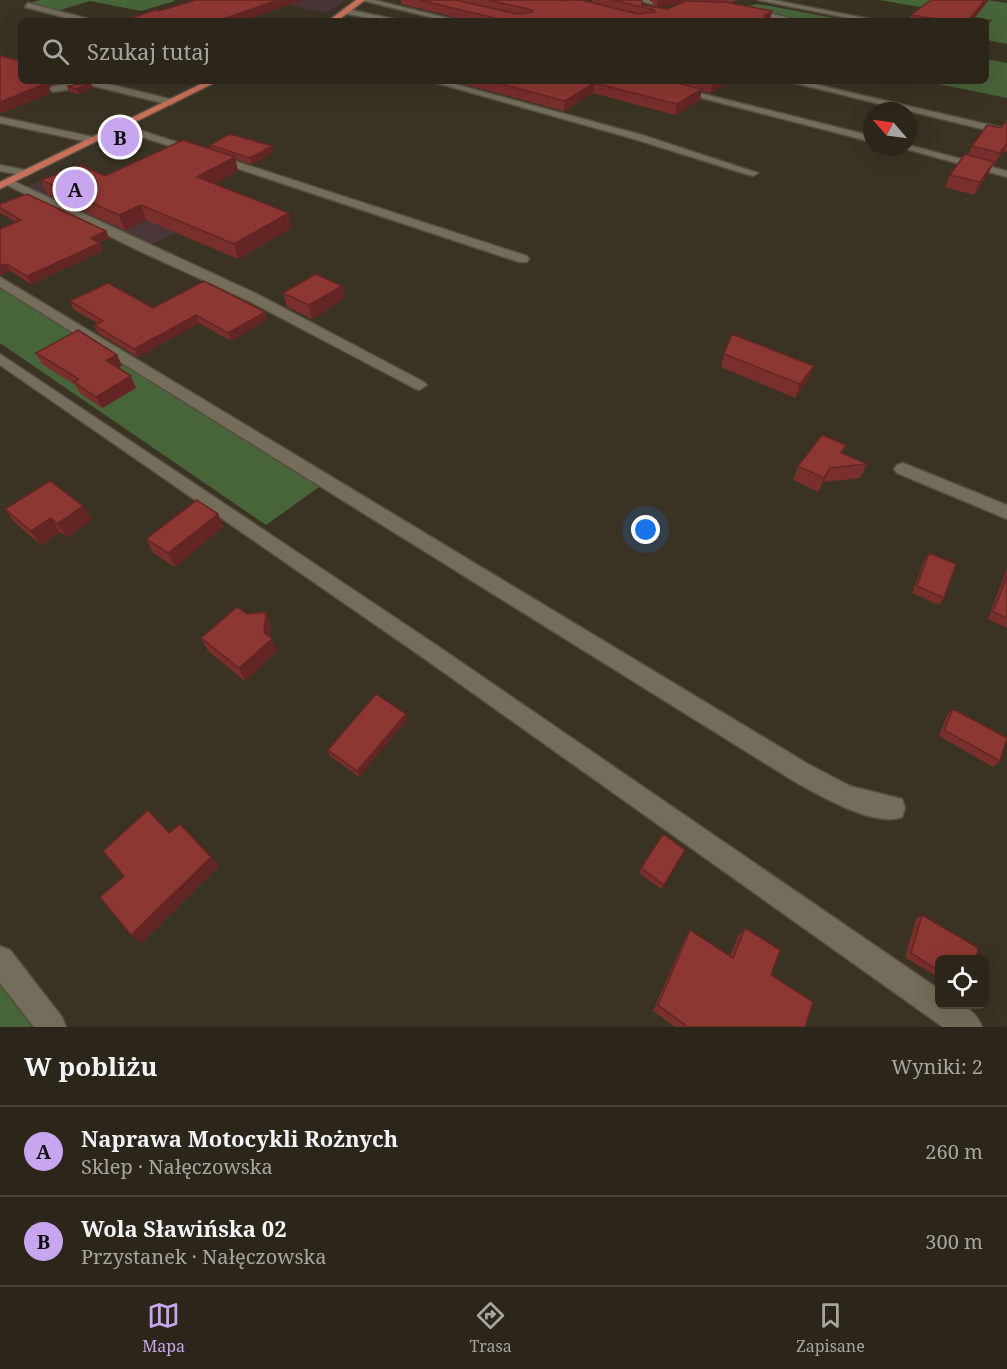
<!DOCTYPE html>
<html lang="pl">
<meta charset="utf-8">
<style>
body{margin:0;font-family:"Noto Serif",serif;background:#342e23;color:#f1f3f6}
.controls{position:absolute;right:18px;bottom:18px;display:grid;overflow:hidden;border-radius:9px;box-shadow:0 6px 24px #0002}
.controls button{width:54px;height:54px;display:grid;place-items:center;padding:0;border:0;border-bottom:2px solid #484339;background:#2c261a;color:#f1f3f6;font:30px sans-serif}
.compass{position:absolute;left:863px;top:102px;width:54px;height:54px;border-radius:50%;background:#2c261a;box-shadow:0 6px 24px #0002;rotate:298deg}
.you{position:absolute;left:646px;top:530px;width:21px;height:21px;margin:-15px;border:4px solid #fff;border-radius:50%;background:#1a73e8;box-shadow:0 0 0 9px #1a73e833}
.badge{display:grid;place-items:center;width:39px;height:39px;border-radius:50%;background:#c8a6ef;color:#111;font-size:20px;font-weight:700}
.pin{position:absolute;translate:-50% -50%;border:3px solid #fff;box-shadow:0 2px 6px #0006}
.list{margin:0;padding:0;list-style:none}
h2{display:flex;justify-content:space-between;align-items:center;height:78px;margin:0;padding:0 24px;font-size:26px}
h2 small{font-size:20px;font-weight:400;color:#a6a5a2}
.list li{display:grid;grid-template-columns:39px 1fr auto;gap:18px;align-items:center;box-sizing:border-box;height:90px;padding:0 24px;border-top:2px solid #484339}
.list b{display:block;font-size:22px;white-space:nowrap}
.list p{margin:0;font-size:20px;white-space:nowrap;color:#a6a5a2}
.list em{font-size:20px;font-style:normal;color:#a6a5a2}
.icon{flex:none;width:33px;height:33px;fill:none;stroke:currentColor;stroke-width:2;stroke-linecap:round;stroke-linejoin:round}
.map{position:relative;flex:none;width:1007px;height:1027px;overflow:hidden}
.search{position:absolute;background:#2c261a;box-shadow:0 6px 24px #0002;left:18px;right:18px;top:18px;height:66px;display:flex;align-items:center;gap:15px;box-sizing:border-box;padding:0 21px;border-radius:9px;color:#a6a5a2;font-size:22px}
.sheet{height:258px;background:#2c261a}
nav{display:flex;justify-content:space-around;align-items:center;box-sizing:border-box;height:84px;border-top:2px solid #484339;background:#2c261a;font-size:16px;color:#a6a5a2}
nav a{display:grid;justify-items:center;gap:3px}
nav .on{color:#c8a6ef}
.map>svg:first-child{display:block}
</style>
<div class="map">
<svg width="1007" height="1027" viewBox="0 0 1007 1027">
<rect width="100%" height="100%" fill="#3a3323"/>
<!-- commercial -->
<path fill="#4a3537" d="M265,0H346L327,13Z
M65,168L191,226L148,246L26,187Z"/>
<!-- green -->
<path fill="#486439" d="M41,0H173L175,1L141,11L90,1L57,11L29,3Z
M880,0H987L1007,3V44L986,40V27L992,20Z
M756,4L765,5L844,20L800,21L749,6Z
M986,59L1007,63V98L924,81H986Z
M0,279L329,480L266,525L0,343Z
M0,985L32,1027H0Z"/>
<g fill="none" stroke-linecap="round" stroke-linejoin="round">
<defs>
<path id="minor" d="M361,0H374L460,21H446Z
M636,0H651L660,3L656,5Z
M758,0H773L879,21H863Z
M28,3L89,19L90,21H78L25,7Z
M747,7L793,19L794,21H782L744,11Z
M346,9L394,19L398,21H383L343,13Z
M96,81L174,100L176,102L171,105L93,86L53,92L49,89L53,86Z
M430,81H444L642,135L758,173L753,176L749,175L634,139Z
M636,81H651L872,136V142Z
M786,81H801L1007,129V135Z
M0,117L93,137L98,140L93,143L0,123Z
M121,124L527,256L529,259L527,262H519L118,129L116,127Z
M908,145L1007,171V177L899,147H908Z
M0,165L30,171L31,173L26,176L0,171Z
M9,179L259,295L424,382L427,385L419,390L414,388L249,301L133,248L5,184L4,182Z
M0,277L808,764L850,786L902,799L905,808L902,817C874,828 817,794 792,780L0,287Z
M0,354L439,647L940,990V1004C960,1004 974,1006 982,1027H943L425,659L0,365Z
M903,463L1007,505V519L897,473L894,469L897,465Z
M0,946L10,950L62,1017L66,1027H34L0,983Z"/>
<path id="major" d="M356,0H365L337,21H328Z
M207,81H218L0,189V182Z"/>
</defs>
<!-- minor casing -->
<use href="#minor" stroke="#554e41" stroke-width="3"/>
<!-- major casing -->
<use href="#major" stroke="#554e41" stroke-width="3"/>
<!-- minor -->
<use href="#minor" fill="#756d5b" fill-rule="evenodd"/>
<!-- major -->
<use href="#major" fill="#c7705a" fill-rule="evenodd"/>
</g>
<!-- wall -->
<path fill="#792f2c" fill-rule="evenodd" d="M401,0H581L592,3V0H642V5L653,7V3L649,0H737L732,2H726L772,11L770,19L774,21H470L401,4ZM685,2L667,9L658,8Z
M911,15L972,21H909Z
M459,81H730L710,93L701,91L700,100L675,115L593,93L564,111L459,83Z
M67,86L93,88L79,94L69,92Z
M1007,120V152L1004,151L994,165H993L988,174L974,195L945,187L950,175L968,155L972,146L1001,128L1005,124Z
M210,145L274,152L252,164L235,159L238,171L215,184L292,228L238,259L146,220L125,230L48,195L41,180L105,176L211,150Z
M0,204L106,231L109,238L99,243L103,251L31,284L10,271L0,275L16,222L0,213Z
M342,286L344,299L312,319L287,307L283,293Z
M70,301L153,308L265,312L267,320L231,341L199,323L138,357L98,333L94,325L97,323L74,310Z
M36,353L117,355L122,366L118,368L136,388L102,408L80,393L75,385L42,364Z
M724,354L808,380L795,398L721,367Z
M843,454L867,464L860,478L824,482L818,492L793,480L798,466Z
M5,509L92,520L67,537L60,532L41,545L15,523Z
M218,514L223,527L175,567L153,553L146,539Z
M929,553L944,598L939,605L912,593L925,559Z
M1007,568V628L988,619Z
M266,612L271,625L270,637L272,639L277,651L245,681L208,651L201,638L247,614Z
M953,709L1000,761L993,767L939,736L947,715Z
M406,714L407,720L359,777L330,756L328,750Z
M685,850L661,889L639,873L641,868Z
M922,915L939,960V978L905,957L916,919Z
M745,928L771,975L805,1027H675L653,1011L685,938L690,930L730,956L738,936Z"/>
<!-- shaded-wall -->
<path fill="#632624" d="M278,0H303L243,21H217Z
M658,0H685V2L657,8Z
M985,0H989L972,21H968Z
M772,11L770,20L764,16Z
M43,81H76L53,84L49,87L51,93L0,114V102Z
M715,81H730L710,93L712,83Z
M91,83L93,88L79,94L76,89Z
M594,83L593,93L564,111L565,101Z
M702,89L700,100L675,115L677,104Z
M1007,143L1004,151L994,165L1000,153Z
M272,146L274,152L252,164L250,158Z
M235,157L238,171L201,192L197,177Z
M994,162L988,174L974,195L980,182Z
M141,205L146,220L125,230L119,215Z
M289,213L292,228L238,259L234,244Z
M106,231L109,238L94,246L91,238Z
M100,243L103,251L31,284L27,276Z
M6,264L10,271L0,275V266Z
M342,286L344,299L312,319L309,305Z
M265,312L267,320L231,341L228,333Z
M196,315L199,323L138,357L134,349Z
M117,355L122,366L112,372L106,360Z
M814,366L808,380L795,398L800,384Z
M131,376L136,388L102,408L96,397Z
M830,468L824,482L818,492L824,478Z
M83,506L92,520L67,537L57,524Z
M218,514L223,527L175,567L168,553Z
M51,518L60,532L41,545L31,531Z
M266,612L271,625L270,640L272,639L277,651L245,681L239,668L264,633Z
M406,714L407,720L359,777L357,771Z
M211,857L219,866L142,943L131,935Z"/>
<!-- building -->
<path fill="#8d3733" stroke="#632624" stroke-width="1.5" d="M196,0H278L217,21H122L155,10L159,11Z
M419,0H456L517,14L533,12L532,10L488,0H560L566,1L569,0H581L638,14L655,12L654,10L612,0H642V5L667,9L686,1L725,2L772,11L764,16L774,21H501L504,20Z
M931,0H985L968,21H948L911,15Z
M0,56L21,61V81H45L47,83L0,102Z
M490,81H668L702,89L677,104L594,83L565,101Z
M703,81H715L712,83Z
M91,83L76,89L67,86Z
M1004,123L1007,124V143L1000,153L972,146L987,125L1001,128Z
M230,134L272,146L250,158L210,145Z
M183,140L235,157L197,177L289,213L234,244L141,205L119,215L41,180L81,165L105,176Z
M965,154L994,162L980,182L950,175Z
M27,194L106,231L91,238L100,243L27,276L6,264L0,266V229L21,220L0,208V204Z
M316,274L342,286L309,305L283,293Z
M204,281L265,312L228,333L196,315L134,349L94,325L103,321L70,301L108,283L153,308Z
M78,330L117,355L106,360L131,376L96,397L74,382L79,379L36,353Z
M732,334L814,366L800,384L724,354Z
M822,435L846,445L841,453L867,464L830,468L824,478L798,466Z
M50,481L83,506L57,524L51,518L31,531L5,509Z
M197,500L218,514L168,553L146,539Z
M929,553L956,564L944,598L917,586Z
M1007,576V618L993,612Z
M237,607L247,614L266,612L264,633L272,639L239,668L201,638Z
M376,694L406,714L357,771L328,750Z
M953,709L1007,738L1000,761L944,730Z
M148,810L169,833L180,824L211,857L131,935L100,897L124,876L103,851Z
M663,834L685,850L664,885L641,868Z
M922,915L978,948L976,960H939V971L911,953Z
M745,928L780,950L771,975L813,1002L805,1027H688L658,1005L690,930L733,958Z"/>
</svg>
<div class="controls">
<button><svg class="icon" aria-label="locate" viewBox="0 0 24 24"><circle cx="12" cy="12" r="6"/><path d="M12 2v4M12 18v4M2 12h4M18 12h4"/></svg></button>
</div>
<svg class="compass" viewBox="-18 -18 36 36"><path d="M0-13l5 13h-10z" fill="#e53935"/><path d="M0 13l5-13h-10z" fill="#a6a5a2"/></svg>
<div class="you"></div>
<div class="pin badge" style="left:75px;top:189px">A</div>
<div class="pin badge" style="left:120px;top:137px">B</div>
<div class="search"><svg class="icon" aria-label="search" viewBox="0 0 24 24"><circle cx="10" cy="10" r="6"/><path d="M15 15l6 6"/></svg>Szukaj tutaj</div>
</div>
<section class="sheet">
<h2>W pobliżu<small>Wyniki: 2</small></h2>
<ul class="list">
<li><span class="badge">A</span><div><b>Naprawa Motocykli Rożnych</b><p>Sklep · Nałęczowska</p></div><em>260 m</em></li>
<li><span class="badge">B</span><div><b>Wola Sławińska 02</b><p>Przystanek · Nałęczowska</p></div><em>300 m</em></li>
</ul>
</section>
<nav>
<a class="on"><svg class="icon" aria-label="map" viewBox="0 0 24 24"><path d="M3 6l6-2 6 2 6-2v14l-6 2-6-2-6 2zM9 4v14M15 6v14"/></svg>Mapa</a>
<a><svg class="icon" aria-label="directions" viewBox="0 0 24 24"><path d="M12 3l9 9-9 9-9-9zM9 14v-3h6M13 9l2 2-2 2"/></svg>Trasa</a>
<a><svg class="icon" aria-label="saved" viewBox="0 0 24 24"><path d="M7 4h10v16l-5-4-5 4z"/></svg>Zapisane</a>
</nav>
